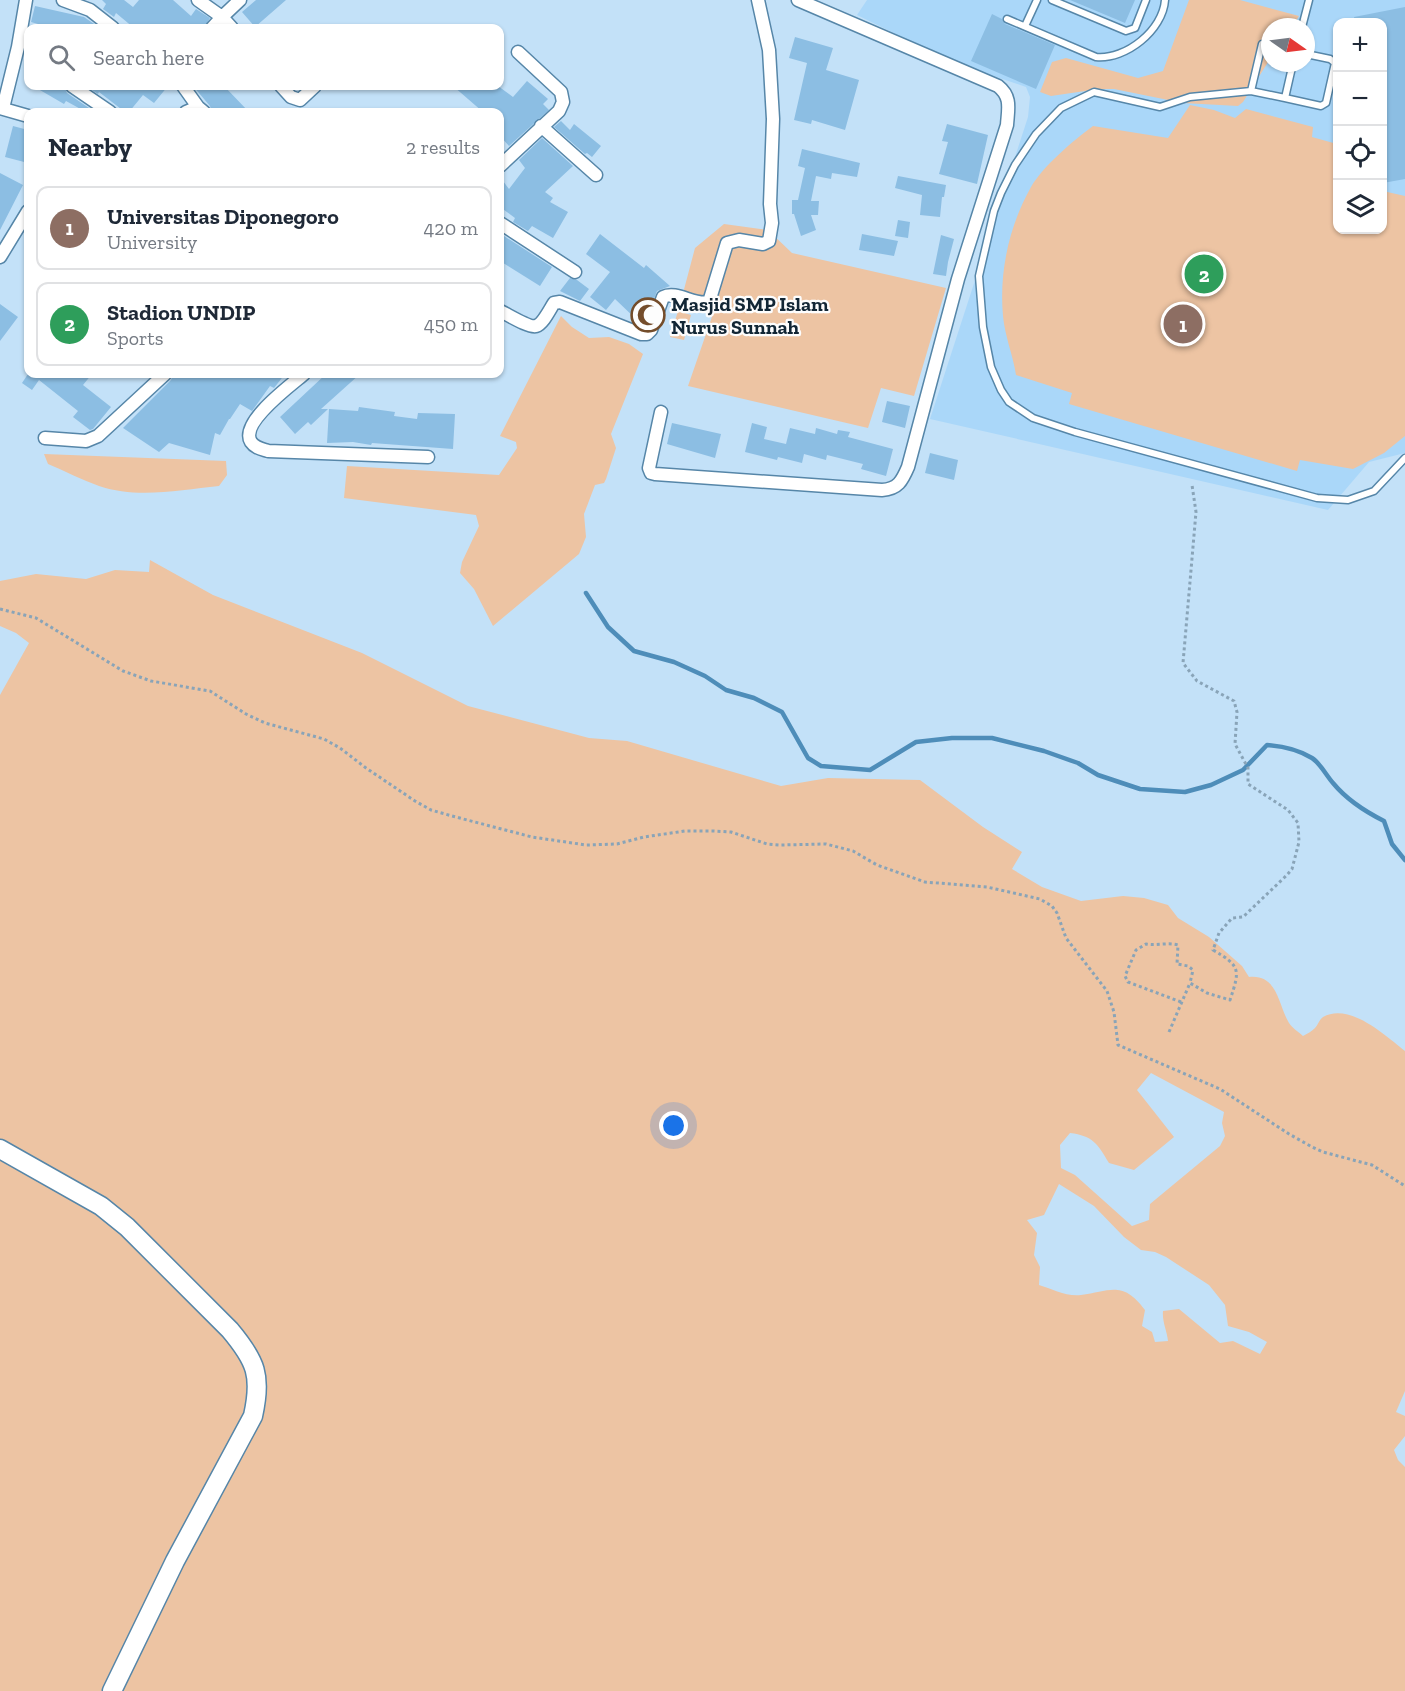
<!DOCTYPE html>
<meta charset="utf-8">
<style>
body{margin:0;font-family:"Zilla Slab",serif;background:#f2f2f3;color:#1f2937}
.controls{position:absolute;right:18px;top:18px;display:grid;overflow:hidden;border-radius:12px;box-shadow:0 2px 4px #0004}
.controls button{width:54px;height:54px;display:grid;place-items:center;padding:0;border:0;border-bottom:2px solid #e0e1e3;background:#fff;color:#1f2937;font:30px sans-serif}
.compass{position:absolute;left:1261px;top:18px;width:54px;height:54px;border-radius:50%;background:#fff;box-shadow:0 2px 4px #0004;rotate:104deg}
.you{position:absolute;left:674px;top:1126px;width:21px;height:21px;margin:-15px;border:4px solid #fff;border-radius:50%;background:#1a73e8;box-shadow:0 0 0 9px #1a73e833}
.badge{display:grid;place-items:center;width:39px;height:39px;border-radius:50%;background:#744d2b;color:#fff;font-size:20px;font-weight:700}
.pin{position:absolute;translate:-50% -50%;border:3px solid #fff;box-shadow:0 2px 6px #0006}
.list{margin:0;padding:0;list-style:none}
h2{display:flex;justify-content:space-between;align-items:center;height:78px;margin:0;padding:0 24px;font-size:26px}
h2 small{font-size:20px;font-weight:400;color:#747a83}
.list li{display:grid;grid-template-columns:39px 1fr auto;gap:18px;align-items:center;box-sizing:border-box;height:84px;margin:0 12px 12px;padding:0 12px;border:2px solid #e0e1e3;border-radius:12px}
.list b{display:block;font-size:22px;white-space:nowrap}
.list p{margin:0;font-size:20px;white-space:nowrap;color:#747a83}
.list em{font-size:20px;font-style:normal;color:#747a83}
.icon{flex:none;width:33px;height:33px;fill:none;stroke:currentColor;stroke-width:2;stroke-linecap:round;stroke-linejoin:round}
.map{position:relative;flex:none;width:1405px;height:1691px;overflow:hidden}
.search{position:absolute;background:#fff;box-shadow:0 2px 4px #0004;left:24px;top:24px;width:480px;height:66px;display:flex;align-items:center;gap:15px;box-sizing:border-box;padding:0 21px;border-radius:12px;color:#747a83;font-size:22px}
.panel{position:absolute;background:#fff;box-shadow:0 2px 4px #0004;left:24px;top:108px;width:480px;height:270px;border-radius:12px}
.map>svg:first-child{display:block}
</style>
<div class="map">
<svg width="1405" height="1691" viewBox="0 0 1405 1691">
<rect width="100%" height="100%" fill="#c3e1f8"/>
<!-- built -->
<path fill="#aad7f9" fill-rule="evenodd" d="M867,0H1405V453L1369,462L1328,510L930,419L1028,117L1030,97L1026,87L955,63L857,15ZM1338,22H1382V230H1338ZM1270,27H1306V63H1270Z"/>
<!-- green -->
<path fill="#edc4a3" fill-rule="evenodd" d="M1189,0H1240L1299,16L1292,27H1270V59L1243,102L1238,106L1183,103L1114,89H1099L1051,96L1040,92L1052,62L1066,58L1138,78L1163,71Z
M1190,105L1214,110L1235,118L1246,109L1313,127L1312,137L1337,144L1338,230H1382L1383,191L1405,196V436L1384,453L1353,469L1300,460L1297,471L1069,404L1072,393L1016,375C1013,355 1005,337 1003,316C999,272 1009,226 1031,187C1044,165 1073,141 1093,126L1168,138Z
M724,224L768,230L792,253L946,288L914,396L881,388L868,428L688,386L715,308L682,297L695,248Z
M678,311L691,315L684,340L670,337Z
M561,316L572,327L589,338L609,337L629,344L643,354L611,434L616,448L606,479L604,483L595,485L584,514L586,537L579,554L493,626L474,589L460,573L462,562L479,526L476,515L344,498L347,466L499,475L517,448L516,442L500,436Z
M44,454L226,461L227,475L219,486C180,490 137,499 99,486C82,480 65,471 48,464Z
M150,560L213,595L362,653L468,706L589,738L627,741L781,786L828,778L920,780L983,827L1022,852L1012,869L1042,887L1081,901L1123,896L1144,898L1168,905L1178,918L1209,937L1242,966L1249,977C1278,974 1278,1005 1289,1023C1292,1028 1299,1032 1303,1036C1307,1034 1312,1031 1315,1028C1318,1025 1319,1020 1323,1017C1349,1002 1385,1035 1405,1051V1391L1396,1412L1405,1416V1436L1394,1450L1398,1460L1405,1467V1691H0V695L29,643L16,633L0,626V581L36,574L86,579L115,570L149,572ZM1151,1073L1224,1112L1222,1123L1225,1136L1220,1146L1150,1204L1149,1220L1132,1226L1075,1175L1061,1168L1060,1145L1070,1133C1093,1136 1097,1143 1109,1163L1134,1170L1174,1137L1137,1090ZM1059,1184L1094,1206L1124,1237L1141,1250L1155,1252L1166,1257L1209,1285L1225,1305L1228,1326L1249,1332L1267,1342L1260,1354L1233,1341L1220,1343L1179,1309L1163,1311C1162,1322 1167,1330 1168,1341L1155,1342L1152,1332L1142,1326L1145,1310C1123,1280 1110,1291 1081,1295C1067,1297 1052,1289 1039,1285L1040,1267L1034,1255L1037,1233L1027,1220L1044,1215Z"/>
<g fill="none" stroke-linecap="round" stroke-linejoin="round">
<!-- stream -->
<path stroke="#4e8db9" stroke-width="4.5" d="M586,593L608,627L634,651L674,662L705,676L726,690L754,698L782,712L808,758L821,766L870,770L916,742L952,738H992L1044,751L1078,763L1098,775L1140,789L1185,792L1211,785L1243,770L1267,745C1282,746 1299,750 1312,758C1320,763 1326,775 1333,783C1347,800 1364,811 1384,821L1392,844L1405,860"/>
</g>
<!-- building -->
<path fill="#8cbee3" d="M102,0H124L133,7L139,0H173L191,16L196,9L210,18L204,28H134L116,13L114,17L103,9L106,4Z
M256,0H286L255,27L242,12Z
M1070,0H1135L1125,23Z
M35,6L84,17L100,28H36L38,24L31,22Z
M1405,7V179L1383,183V22H1355L1354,17Z
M992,14L1002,19L1005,24L1055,45L1036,89L971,61Z
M795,37L833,48L826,70L859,80L845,130L812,120L811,124L794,120L807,63L789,58Z
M527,81L548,99L543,104L549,110L509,146L500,136V112H483L453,86H498L513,97Z
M33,86H64L67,93L89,108L86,112L66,101L64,104Z
M86,86H168L154,103L143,95L129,112H125L99,92L98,94Z
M193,86H224L249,112H212L210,106Z
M561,121L570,130L574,124L601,146L592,157L587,153L585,154L554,127Z
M947,124L988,135L977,184L939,174L948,142L942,141Z
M13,126L28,130V163L5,157Z
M542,138L573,166L545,192L553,198L550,202L568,212L553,238L532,226L528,231L513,222L515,218L500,207V177L509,189L525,168L519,160Z
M802,149L860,163L857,177L832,173L831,179L816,176L811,201H819L818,215H811L816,230L801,236L794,214H792V200H798L805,168L798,166Z
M0,173L23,185L0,230Z
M898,176L946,185L944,197H942L940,217L920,215L922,195L895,188Z
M898,220L910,222L908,238L895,236Z
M600,234L644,268L646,265L670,286L657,291L644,326L637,324L635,322L637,320L615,299L606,310L590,297L610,272L586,254Z
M862,234L898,241L894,256L859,250Z
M941,235L954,239L948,262L946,276L933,274Z
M504,236L552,267L540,286L500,261V243Z
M570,278L577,280L589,289L580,301L560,291Z
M0,304L18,317L0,341Z
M28,374H92L83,385L111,407L93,429L90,430L73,417L78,411L39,380L32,390L22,383Z
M173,374H285L274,388L270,386L252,411L240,404L230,419H229L220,435L215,433L210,455L169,443L159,452L123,428L171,380Z
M326,374H360L321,409H328L311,425L308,422L295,434L280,417Z
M887,401L910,406L905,428L882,422Z
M359,407L395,412L394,416L417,419L418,413L455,414L453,449L372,443L371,445L353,442L327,443L329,409L358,411Z
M672,423L721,434L715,458L667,444Z
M752,423L767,427L764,439L786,444L790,428L815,434L816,428L837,434L838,430L850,432L848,437L893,449L886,476L861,469L863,464L827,455L826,460L804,454L802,463L778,457L777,460L745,452Z
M930,453L958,460L954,480L925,473Z"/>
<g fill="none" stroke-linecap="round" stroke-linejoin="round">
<defs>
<path id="service" d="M1052,0L1126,31L1135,28L1146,0
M1007,19L1096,57C1126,60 1163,30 1165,0
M1025,26L1037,0
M1302,27L1309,0
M1293,63L1285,98L1251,91L1190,97L1160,107L1094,92L1061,108L1036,134L1015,165L1001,193L994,211L979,276L983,327L991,367L1001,390L1009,402L1033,418L1075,432L1317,498L1348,500L1374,491L1405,458
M1251,91L1262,44L1270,46
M1285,98L1321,106L1326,103L1335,63L1330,59L1306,54"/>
<path id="minor" d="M63,0L90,10L113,28
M198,0L222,17L240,0
M212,28L222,17L232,28
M72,86L110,112
M183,86L198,107
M281,86L291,97L300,100L315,86
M0,108L28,116
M3,108L18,47L26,0
M186,112L198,107L204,112
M541,126L596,175
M500,166L559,111L563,102L561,92L518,52
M500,223L575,272
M0,257L28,211
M500,311C507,314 529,328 536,326C543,324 550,309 554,303L560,302L641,334H647L651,330L663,297C677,290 694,306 709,302L727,243L739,240L763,244L769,241L772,223L770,204L773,119L769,50L758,0
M304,374C291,385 239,423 251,442C255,448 262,449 268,451L428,457
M661,412L649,468L651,473L655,474L882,490C898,489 902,481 908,467L958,279L1007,125C1008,109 1012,97 998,86L798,0
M45,438L86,441L98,436L165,374"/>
<path id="secondary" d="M0,1149L101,1206L127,1227L230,1330C256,1361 262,1376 253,1416L175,1561L112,1691"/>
</defs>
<!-- service casing -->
<use href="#service" stroke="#5686a8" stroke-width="9"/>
<!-- minor casing -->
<use href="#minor" stroke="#5686a8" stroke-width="15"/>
<!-- secondary casing -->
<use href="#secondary" stroke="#5686a8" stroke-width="21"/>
<!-- path -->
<path stroke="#89a4b8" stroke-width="3" stroke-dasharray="3 3" stroke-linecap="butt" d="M0,609L36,618L123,671L151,681L210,691L246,714L265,723L324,739L340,748L366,768L415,801L431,810L452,816L532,837L586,845L617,844L644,837L685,831H714L731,832L767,844L780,845L826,844L853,851L877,865L925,882L987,887L1040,899L1052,906L1057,913L1066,938L1107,991L1114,1012L1118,1045L1220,1089L1289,1134L1312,1147L1323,1152L1372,1165L1405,1186
M1181,1002L1128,982L1125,976L1136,950L1146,944C1157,946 1167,942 1178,945L1177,964L1188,966L1193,970L1190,983L1207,993L1230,1000C1240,970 1241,966 1213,950L1219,933L1232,918L1243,917L1287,875L1292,869L1299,842L1298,823L1288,810L1248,784V768L1235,744L1237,712L1234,701L1197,681L1183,663L1196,512L1192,485
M1169,1032L1190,983"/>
<!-- service -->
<use href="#service" stroke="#fff" stroke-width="6"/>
<!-- minor -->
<use href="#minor" stroke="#fff" stroke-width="12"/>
<!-- secondary -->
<use href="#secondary" stroke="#fff" stroke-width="18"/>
</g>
<!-- icons -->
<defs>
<symbol id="mosque-ring" viewBox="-11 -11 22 22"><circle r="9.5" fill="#fdfdfd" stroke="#744d2b" stroke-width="1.5"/><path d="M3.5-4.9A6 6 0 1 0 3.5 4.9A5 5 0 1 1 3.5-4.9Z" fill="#744d2b"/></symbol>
</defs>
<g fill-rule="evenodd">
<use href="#mosque-ring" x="629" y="296" width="38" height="38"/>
</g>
<g text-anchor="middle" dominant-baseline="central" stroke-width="4.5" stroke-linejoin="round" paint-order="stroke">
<!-- poi labels -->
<g font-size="20" font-weight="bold" fill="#122635" stroke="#fdfdfd" text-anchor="start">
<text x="671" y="304">Masjid SMP Islam<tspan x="671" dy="23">Nurus Sunnah</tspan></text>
</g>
</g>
</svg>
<div class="controls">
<button>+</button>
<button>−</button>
<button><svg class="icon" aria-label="locate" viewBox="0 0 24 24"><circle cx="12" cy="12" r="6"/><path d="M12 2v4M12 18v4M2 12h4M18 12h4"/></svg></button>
<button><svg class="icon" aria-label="layers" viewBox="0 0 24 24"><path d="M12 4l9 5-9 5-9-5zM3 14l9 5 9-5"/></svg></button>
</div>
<svg class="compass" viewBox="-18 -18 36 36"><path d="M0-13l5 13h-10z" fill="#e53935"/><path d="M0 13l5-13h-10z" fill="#747a83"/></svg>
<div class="you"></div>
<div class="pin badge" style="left:1183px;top:324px;background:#8d6e63">1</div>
<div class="pin badge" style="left:1204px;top:274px;background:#2e9e5b">2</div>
<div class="search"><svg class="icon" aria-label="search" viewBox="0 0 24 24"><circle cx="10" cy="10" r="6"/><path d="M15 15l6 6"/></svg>Search here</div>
<section class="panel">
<h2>Nearby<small>2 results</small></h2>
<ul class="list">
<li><span class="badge" style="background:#8d6e63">1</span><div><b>Universitas Diponegoro</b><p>University</p></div><em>420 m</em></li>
<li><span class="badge" style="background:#2e9e5b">2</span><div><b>Stadion UNDIP</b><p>Sports</p></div><em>450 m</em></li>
</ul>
</section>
</div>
